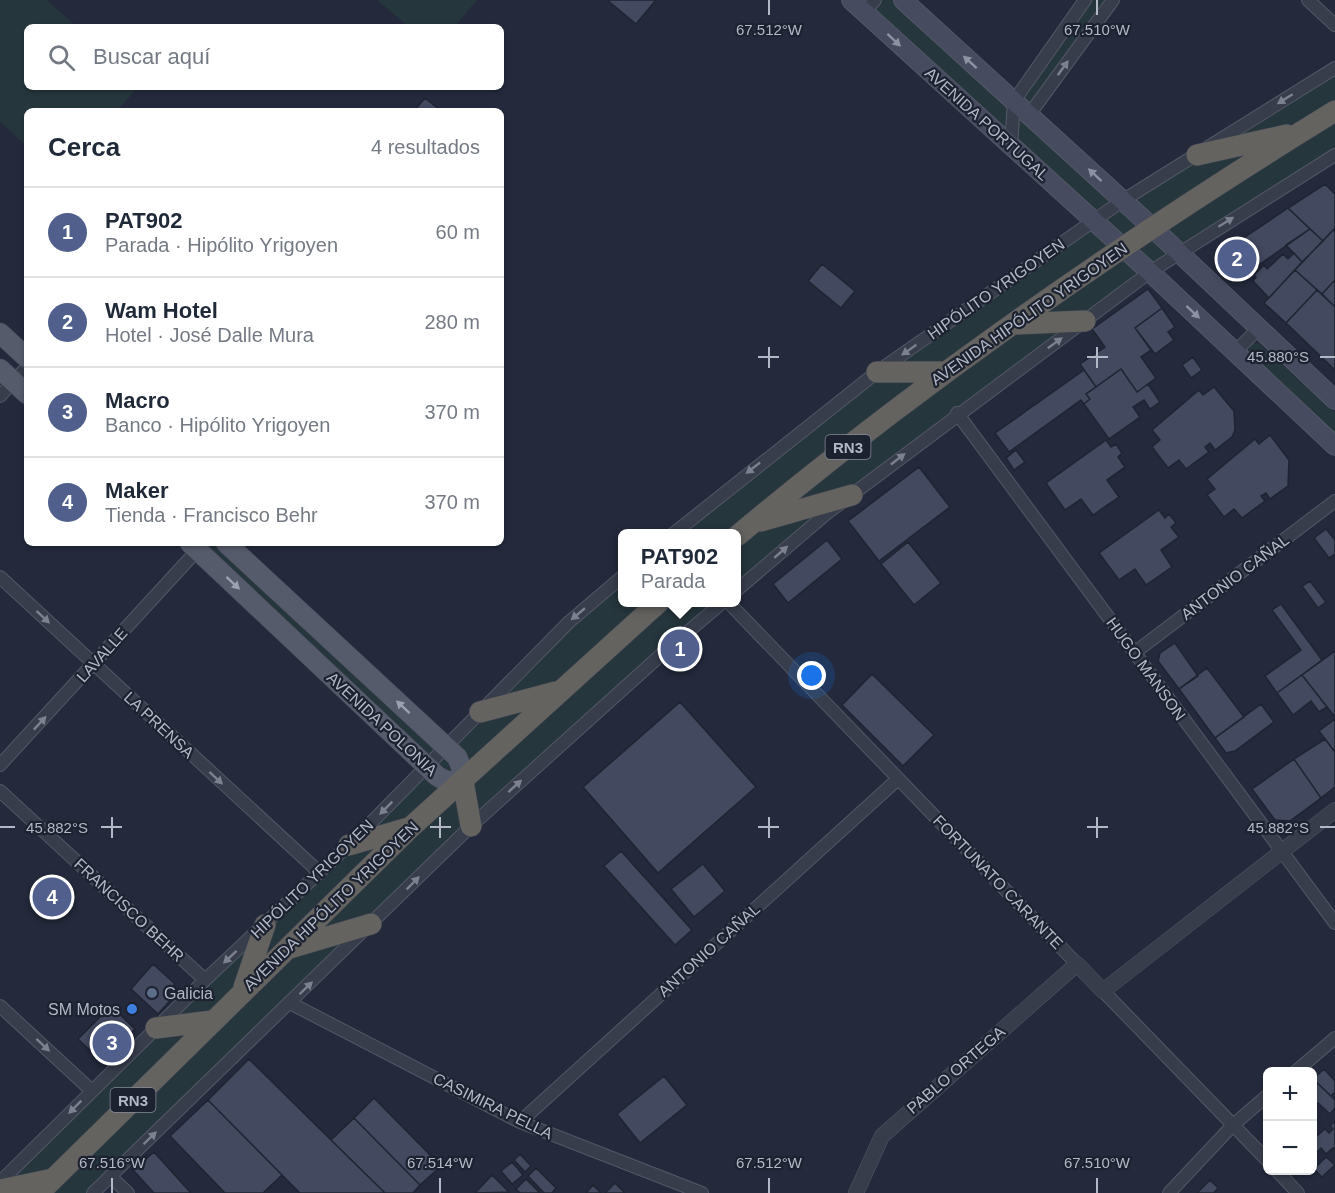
<!DOCTYPE html>
<html lang="es">
<meta charset="utf-8">
<style>
body{margin:0;font-family:Helvetica,sans-serif;background:#f2f2f3;color:#1f2937}
.controls{position:absolute;right:18px;bottom:18px;display:grid;overflow:hidden;border-radius:9px;box-shadow:0 2px 4px #0004}
.controls button{width:54px;height:54px;display:grid;place-items:center;padding:0;border:0;border-bottom:2px solid #e0e1e3;background:#fff;color:#1f2937;font:30px sans-serif}
.you{position:absolute;left:812px;top:676px;width:21px;height:21px;margin:-15px;border:4px solid #fff;border-radius:50%;background:#1a73e8;box-shadow:0 0 0 9px #1a73e833}
.badge{display:grid;place-items:center;width:39px;height:39px;border-radius:50%;background:#505f8c;color:#fff;font-size:20px;font-weight:700}
.pin{position:absolute;translate:-50% -50%;border:3px solid #fff;box-shadow:0 2px 6px #0006}
.popup{position:absolute;left:618px;top:529px;width:123px;height:78px;box-sizing:border-box;display:grid;place-content:center;border-radius:9px;background:#fff;filter:drop-shadow(0 2px 4px #0005);font-size:20px;white-space:nowrap;color:#747a83}
.popup b{font-size:22px;color:#1f2937}
.popup::after{content:'';position:absolute;left:50%;top:100%;margin-left:-12px;border:12px solid transparent;border-top-color:#fff}
.list{margin:0;padding:0;list-style:none}
h2{display:flex;justify-content:space-between;align-items:center;height:78px;margin:0;padding:0 24px;font-size:26px}
h2 small{font-size:20px;font-weight:400;color:#747a83}
.list li{display:grid;grid-template-columns:39px 1fr auto;gap:18px;align-items:center;box-sizing:border-box;height:90px;padding:0 24px;border-top:2px solid #e0e1e3}
.list b{display:block;font-size:22px;white-space:nowrap}
.list p{margin:0;font-size:20px;white-space:nowrap;color:#747a83}
.list em{font-size:20px;font-style:normal;color:#747a83}
.icon{flex:none;width:33px;height:33px;fill:none;stroke:currentColor;stroke-width:2;stroke-linecap:round;stroke-linejoin:round}
.map{position:relative;flex:none;width:1335px;height:1193px;overflow:hidden}
.search{position:absolute;background:#fff;box-shadow:0 2px 4px #0004;left:24px;top:24px;width:480px;height:66px;display:flex;align-items:center;gap:15px;box-sizing:border-box;padding:0 21px;border-radius:9px;color:#747a83;font-size:22px}
.panel{position:absolute;background:#fff;box-shadow:0 2px 4px #0004;left:24px;top:108px;width:480px;height:438px;border-radius:9px}
.map>svg:first-child{display:block}
</style>
<div class="map">
<svg width="1335" height="1193" viewBox="0 0 1335 1193">
<rect width="100%" height="100%" fill="#242a3c"/>
<!-- green -->
<path fill="#26363d" d="M0,0H47L77,27H27V87H138L117,111H27V146L0,122Z
M377,0H477L454,27H409Z
M851,0H903L1014,101L1085,0H1113L1029,115L1122,200L1335,68V155L1150,272L737,590V534H673L877,372L1094,221Z
M1258,343L1335,412V435L1249,354L1250,344Z
M190,543H226L446,747L623,576V602L723,603L471,826L93,1193H0V1182L427,766Z"/>
<!-- building -->
<path fill="#43495e" stroke="#1f2433" stroke-width="1.5" d="M607,0H656L636,24Z
M425,98L441,111H414Z
M1325,184L1335,194V228L1323,241L1288,208Z
M1288,208L1310,229L1239,279L1215,257Z
M1310,229L1323,241L1302,262L1286,245Z
M1333,230L1335,232V280L1322,294L1295,270Z
M1294,253L1302,262L1269,298L1253,281L1256,277L1254,275L1264,265L1267,269L1283,254L1288,259Z
M822,264L855,291L841,308L808,281Z
M1295,270L1317,290L1286,323L1264,303Z
M1335,280V307L1322,294Z
M1148,289L1162,308L1135,328L1151,350L1141,357L1156,378L1137,392L1121,369L1096,387L1080,364L1105,347L1092,329Z
M1317,290L1335,307V370L1286,323Z
M1162,308L1175,327L1168,332L1174,340L1155,354L1135,328Z
M1193,357L1202,370L1191,378L1182,365Z
M1121,369L1137,392L1148,384L1160,402L1150,409L1144,400L1133,407L1140,417L1109,439L1084,404L1090,399L1086,394Z
M1084,370L1096,387L1086,394L1090,399L1084,404L1081,400L1009,452L995,433Z
M1214,387L1234,411L1235,430L1232,437L1215,450L1210,443L1205,447L1209,452L1186,469L1179,460L1168,468L1152,447L1160,440L1152,430L1199,390L1203,395Z
M1270,435L1289,460L1288,486L1270,499L1266,493L1261,496L1265,501L1242,518L1234,509L1224,517L1207,495L1215,489L1207,479L1255,439L1259,444Z
M1106,440L1111,447L1116,444L1122,453L1118,457L1125,467L1107,480L1119,497L1093,515L1081,499L1065,510L1046,483Z
M1016,450L1025,462L1014,470L1006,458Z
M919,467L950,507L879,561L848,521Z
M1159,510L1165,518L1169,514L1176,523L1171,527L1179,537L1161,550L1172,567L1146,585L1135,569L1119,580L1099,553Z
M1326,529L1335,540V554L1329,558L1314,538Z
M827,540L842,559L788,603L773,584Z
M908,542L941,583L914,605L881,564Z
M1310,581L1326,602L1318,608L1302,586Z
M1281,604L1322,660L1277,693L1265,676L1301,650L1272,610Z
M1175,643L1198,676L1179,689L1158,661L1160,653Z
M1335,651V717L1302,675Z
M1207,668L1244,717L1215,738L1179,689Z
M872,674L934,735L903,766L842,705Z
M1302,675L1327,707L1319,712L1311,701L1293,715L1277,693Z
M680,702L756,787L658,873L583,787Z
M1261,704L1274,722L1235,751L1226,753L1215,738Z
M1335,719V752L1319,731Z
M1325,739L1335,752V787L1321,798L1294,759Z
M1294,759L1321,798L1290,821L1275,820L1252,789Z
M621,851L692,930L675,945L604,866Z
M703,864L725,891L694,917L671,889Z
M153,964L174,983L175,995L158,1014L131,989Z
M111,1006L135,1029L102,1062L78,1039Z
M249,1059L331,1140L385,1193H300L282,1175L208,1100Z
M1324,1069L1335,1081V1092L1331,1096L1313,1079Z
M664,1076L687,1105L640,1143L617,1114Z
M1313,1079L1335,1100V1108L1330,1114L1318,1103L1316,1105L1312,1103Z
M374,1098L441,1166L420,1185L354,1118Z
M208,1100L282,1175L263,1193H225L170,1136Z
M354,1118L420,1185L413,1193H385L331,1140Z
M1335,1121V1150L1333,1148L1326,1154L1321,1148L1314,1155L1312,1140L1325,1129L1329,1133L1333,1129L1330,1126Z
M154,1152L191,1193H154L133,1170Z
M520,1154L531,1166L525,1172L514,1160Z
M1326,1157L1335,1165L1322,1177L1314,1169Z
M512,1162L523,1175L512,1184L501,1171Z
M536,1168L556,1188L552,1193H544L528,1176Z
M492,1175L509,1192L475,1193Z
M526,1179L540,1193H520L516,1189Z
M1210,1180L1218,1188L1214,1193H1197Z
M615,1183L625,1193H605Z
M593,1185L601,1193H586Z"/>
<g fill="none" stroke-linecap="round" stroke-linejoin="round">
<defs>
<path id="minor" d="M1308,0L1335,25
M864,12L875,0
M1029,115L1113,0
M1011,147L1014,101L1085,0
M1235,352L1258,329
M0,396L27,367
M957,413L1335,923
M673,534L877,372L1122,201L1335,68
M0,577L319,872
M737,590L826,514L1150,272L1335,155
M728,602L1077,964
M1134,653L1335,501
M0,765L202,545
M0,791L205,980
M1103,991L1268,1161
M290,1003L520,1122L702,1193
M0,1006L92,1091
M1295,1072L1335,1038
M520,1122L898,779
M1276,1170L1298,1193
M110,1176L128,1193
M0,1182L205,980L358,836L569,622L623,576
M93,1193L471,826L663,653L723,602
M1169,1193L1233,1125L1268,1095"/>
<path id="tertiary" d="M856,1193L882,1136L1077,964L1103,991L1335,810"/>
<path id="secondary" d="M851,0L1150,272L1335,446
M903,0L1154,229L1335,400"/>
<path id="primary" d="M0,333L27,358
M0,369L27,394
M190,543L437,776L446,781H463L462,769L457,757L226,543"/>
<path id="trunk" d="M1197,155L1287,135
M1013,324L1085,321
M877,372H946
M761,521L852,495
M737,536C925,379 1127,239 1335,111
M480,712L556,692
M463,781L471,826
M349,845L408,828
M290,948L371,924
M244,987L265,925
M156,1028L212,1021
M0,1190L53,1179
M39,1193L411,827L659,602"/>
</defs>
<!-- minor casing -->
<use href="#minor" stroke="#535867" stroke-width="14"/>
<!-- tertiary casing -->
<use href="#tertiary" stroke="#535867" stroke-width="16"/>
<!-- secondary casing -->
<use href="#secondary" stroke="#535867" stroke-width="20"/>
<!-- primary casing -->
<use href="#primary" stroke="#414655" stroke-width="21"/>
<!-- trunk casing -->
<use href="#trunk" stroke="#404554" stroke-width="22"/>
<!-- minor -->
<use href="#minor" stroke="#383d4c" stroke-width="12"/>
<!-- tertiary -->
<use href="#tertiary" stroke="#383d4c" stroke-width="15"/>
<!-- secondary -->
<use href="#secondary" stroke="#464b5f" stroke-width="18"/>
<!-- primary -->
<use href="#primary" stroke="#565b6c" stroke-width="20"/>
<!-- trunk -->
<use href="#trunk" stroke="#646360" stroke-width="21"/>
</g>
<!-- one-way arrows -->
<defs><path id="oneway-solid" d="M-6-.8H1V-3.2L6.5 0L1 3.2V.8H-6Z" transform="scale(1.5)"/></defs>
<g fill="#8d92a3">
<use href="#oneway-solid" transform="translate(894 40) rotate(43)"/>
<use href="#oneway-solid" transform="translate(970 62) rotate(-138)"/>
<use href="#oneway-solid" transform="translate(1095 175) rotate(-137)"/>
<use href="#oneway-solid" transform="translate(1193 312) rotate(43)"/>
</g>
<g fill="#7c8190">
<use href="#oneway-solid" transform="translate(1063 68) rotate(-54)"/>
<use href="#oneway-solid" transform="translate(1285 99) rotate(148)"/>
<use href="#oneway-solid" transform="translate(1226 222) rotate(-32)"/>
<use href="#oneway-solid" transform="translate(1055 343) rotate(-36)"/>
<use href="#oneway-solid" transform="translate(909 350) rotate(145)"/>
<use href="#oneway-solid" transform="translate(898 459) rotate(-38)"/>
<use href="#oneway-solid" transform="translate(753 468) rotate(142)"/>
<use href="#oneway-solid" transform="translate(781 552) rotate(-41)"/>
<use href="#oneway-solid" transform="translate(578 614) rotate(140)"/>
<use href="#oneway-solid" transform="translate(43 617) rotate(43)"/>
<use href="#oneway-solid" transform="translate(40 723) rotate(-47)"/>
<use href="#oneway-solid" transform="translate(216 778) rotate(43)"/>
<use href="#oneway-solid" transform="translate(515 786) rotate(-42)"/>
<use href="#oneway-solid" transform="translate(386 808) rotate(135)"/>
<use href="#oneway-solid" transform="translate(413 883) rotate(-45)"/>
<use href="#oneway-solid" transform="translate(230 957) rotate(137)"/>
<use href="#oneway-solid" transform="translate(306 988) rotate(-44)"/>
<use href="#oneway-solid" transform="translate(43 1045) rotate(43)"/>
<use href="#oneway-solid" transform="translate(75 1107) rotate(135)"/>
<use href="#oneway-solid" transform="translate(150 1138) rotate(-44)"/>
</g>
<g fill="#9ca1b0">
<use href="#oneway-solid" transform="translate(233 583) rotate(43)"/>
<use href="#oneway-solid" transform="translate(403 707) rotate(-137)"/>
</g>
<!-- ticks -->
<path fill="none" stroke="#b3b8c7" stroke-width="2" d="M769,0V15M1097,0V15M769,347V368M1097,347V368M758,357H779M1087,357H1108M1320,357H1335M112,817V838M440,817V838M769,817V838M1097,817V838M0,827H15M101,827H122M430,827H451M758,827H779M1087,827H1108M1320,827H1335M112,1178V1193M440,1178V1193M769,1178V1193M1097,1178V1193"/>
<!-- markers -->
<circle fill="#5c6f8a" stroke="#1d2231" stroke-width="2" cx="152" cy="993" r="6"/>
<circle fill="#3f7fe0" stroke="#1d2231" stroke-width="2" cx="132" cy="1009" r="6"/>
<g text-anchor="middle" dominant-baseline="central" stroke-width="4.5" stroke-linejoin="round" paint-order="stroke">
<!-- shield labels -->
<g fill="#1d2231" stroke="#868b9a" stroke-width="1.5">
<rect x="825.5" y="435" width="45" height="24" rx="4.5"/>
<rect x="110.5" y="1088" width="45" height="24" rx="4.5"/>
</g>
<g font-size="15" font-weight="bold" fill="#b3b8c7">
<text x="848" y="447">RN3</text>
<text x="133" y="1100">RN3</text>
</g>
<!-- street labels -->
<g font-size="16" fill="#b3b8c7" stroke="#1d2231">
<text transform="translate(987 124) rotate(42)">AVENIDA PORTUGAL</text>
<text transform="translate(996 289) rotate(-35)">HIPÓLITO YRIGOYEN</text>
<text transform="translate(1029 314) rotate(-35)">AVENIDA HIPÓLITO YRIGOYEN</text>
<text transform="translate(1235 577) rotate(-37)">ANTONIO CAÑAL</text>
<text transform="translate(102 655) rotate(-48)">LAVALLE</text>
<text transform="translate(1146 669) rotate(54)">HUGO MANSON</text>
<text transform="translate(382 724) rotate(43)">AVENIDA POLONIA</text>
<text transform="translate(159 725) rotate(43)">LA PRENSA</text>
<text transform="translate(312 879) rotate(-44)">HIPÓLITO YRIGOYEN</text>
<text transform="translate(998 882) rotate(46)">FORTUNATO CARANTE</text>
<text transform="translate(331 906) rotate(-44)">AVENIDA HIPÓLITO YRIGOYEN</text>
<text transform="translate(129 910) rotate(43)">FRANCISCO BEHR</text>
<text transform="translate(709 950) rotate(-42)">ANTONIO CAÑAL</text>
<text transform="translate(956 1070) rotate(-41)">PABLO ORTEGA</text>
<text transform="translate(493 1106) rotate(26)">CASIMIRA PELLA</text>
</g>
<!-- poi labels -->
<g font-size="16" fill="#b3b8c7" stroke="#1d2231" text-anchor="start">
<text x="164" y="993">Galicia</text>
<text x="120" y="1009" text-anchor="end">SM Motos</text>
</g>
</g>
<g font-size="15" text-anchor="middle" fill="#b3b8c7" stroke="#1d2231" stroke-width="4.5" stroke-linejoin="round" paint-order="stroke">
<text x="769" y="35">67.512°W</text>
<text x="1097" y="35">67.510°W</text>
<text x="1278" y="362">45.880°S</text>
<text x="57" y="833">45.882°S</text>
<text x="1278" y="833">45.882°S</text>
<text x="112" y="1168">67.516°W</text>
<text x="440" y="1168">67.514°W</text>
<text x="769" y="1168">67.512°W</text>
<text x="1097" y="1168">67.510°W</text>
</g>
</svg>
<div class="controls">
<button>+</button>
<button>−</button>
</div>
<div class="you"></div>
<div class="pin badge" style="left:680px;top:649px">1</div>
<div class="popup"><b>PAT902</b>Parada</div>
<div class="pin badge" style="left:1237px;top:259px">2</div>
<div class="pin badge" style="left:112px;top:1043px">3</div>
<div class="pin badge" style="left:52px;top:897px">4</div>
<div class="search"><svg class="icon" aria-label="search" viewBox="0 0 24 24"><circle cx="10" cy="10" r="6"/><path d="M15 15l6 6"/></svg>Buscar aquí</div>
<section class="panel">
<h2>Cerca<small>4 resultados</small></h2>
<ul class="list">
<li><span class="badge">1</span><div><b>PAT902</b><p>Parada · Hipólito Yrigoyen</p></div><em>60 m</em></li>
<li><span class="badge">2</span><div><b>Wam Hotel</b><p>Hotel · José Dalle Mura</p></div><em>280 m</em></li>
<li><span class="badge">3</span><div><b>Macro</b><p>Banco · Hipólito Yrigoyen</p></div><em>370 m</em></li>
<li><span class="badge">4</span><div><b>Maker</b><p>Tienda · Francisco Behr</p></div><em>370 m</em></li>
</ul>
</section>
</div>
